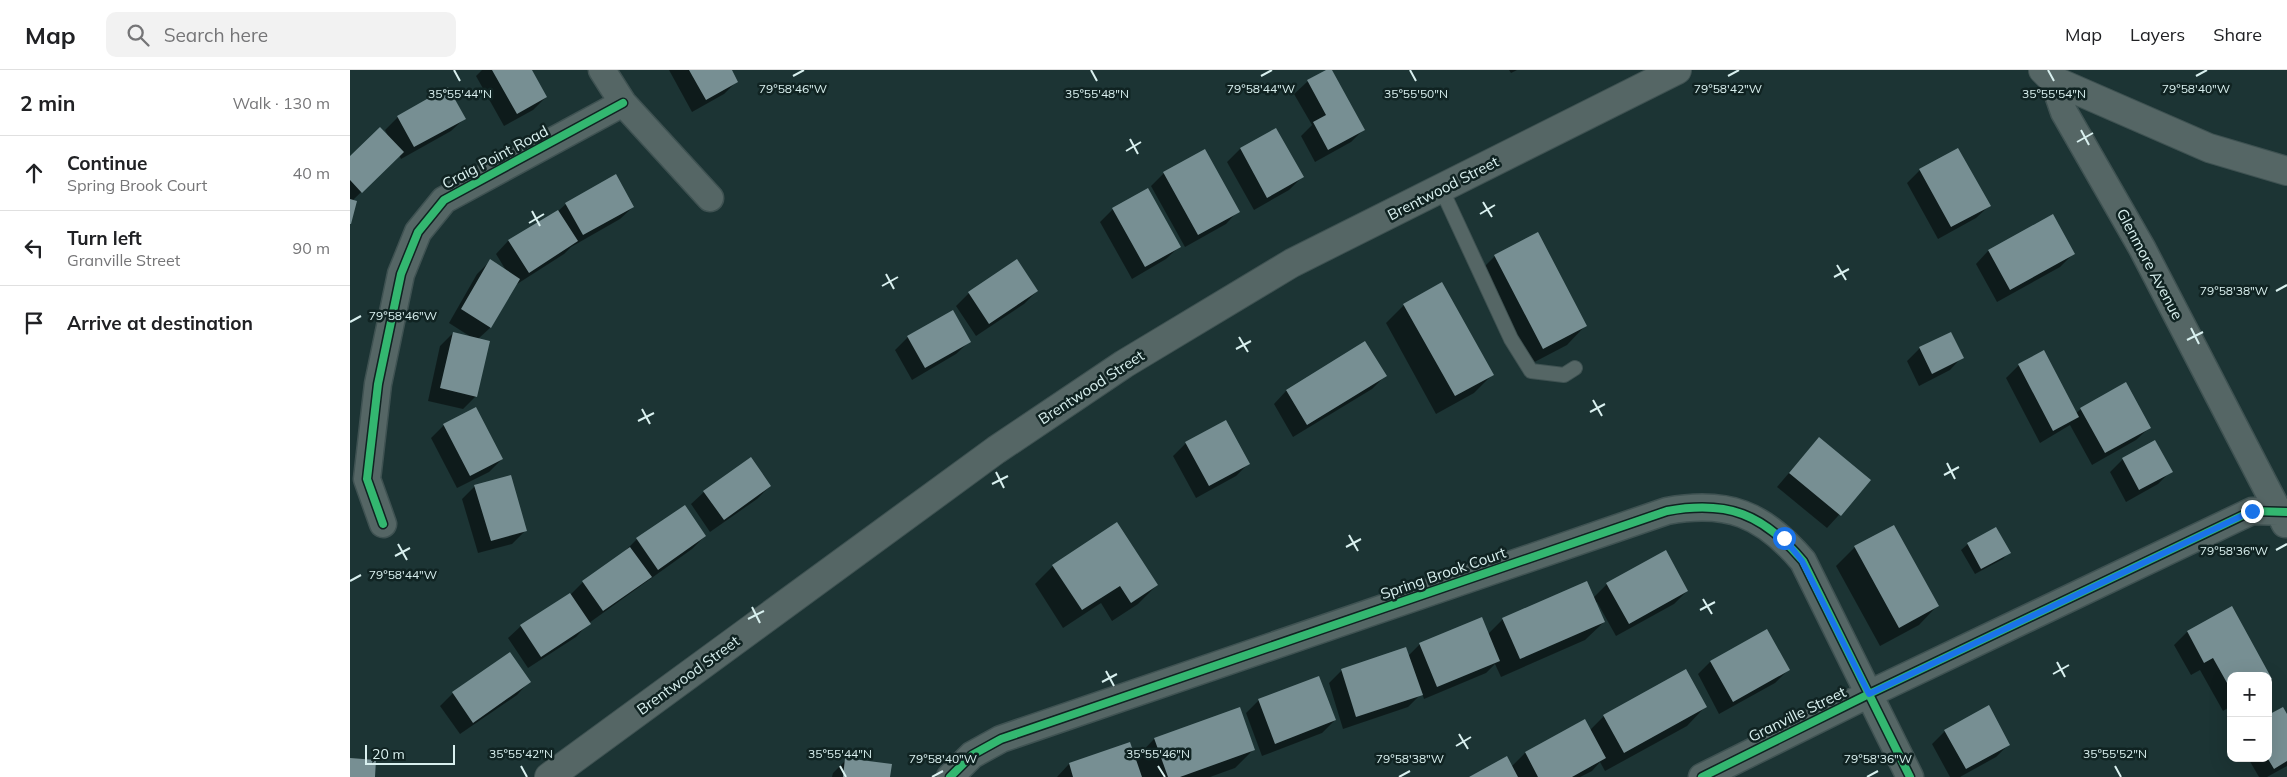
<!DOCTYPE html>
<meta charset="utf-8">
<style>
body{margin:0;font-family:Mulish,sans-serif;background:#f2f2f2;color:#202124}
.controls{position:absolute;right:15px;bottom:15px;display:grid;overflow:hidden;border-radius:10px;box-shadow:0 5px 20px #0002}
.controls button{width:45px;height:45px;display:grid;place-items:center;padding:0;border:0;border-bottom:1px solid #e0e0e0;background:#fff;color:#202124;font:25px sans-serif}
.scale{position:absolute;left:15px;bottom:12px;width:90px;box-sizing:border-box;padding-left:5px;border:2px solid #d9f0ef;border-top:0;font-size:14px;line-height:18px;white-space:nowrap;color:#d9f0ef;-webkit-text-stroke:4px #102322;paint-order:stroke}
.stop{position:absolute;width:15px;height:15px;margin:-11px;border:4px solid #1a73e8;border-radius:50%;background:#fff}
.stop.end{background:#1a73e8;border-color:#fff;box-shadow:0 1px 5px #0008}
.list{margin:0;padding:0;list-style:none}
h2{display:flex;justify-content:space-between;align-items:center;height:65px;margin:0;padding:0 20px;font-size:21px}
h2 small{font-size:16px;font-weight:400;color:#757577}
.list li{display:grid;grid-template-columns:32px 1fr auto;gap:15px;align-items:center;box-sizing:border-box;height:75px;padding:0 20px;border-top:1px solid #e0e0e0}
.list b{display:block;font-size:19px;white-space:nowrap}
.list p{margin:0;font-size:16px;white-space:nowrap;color:#757577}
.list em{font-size:16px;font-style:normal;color:#757577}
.icon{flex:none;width:28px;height:28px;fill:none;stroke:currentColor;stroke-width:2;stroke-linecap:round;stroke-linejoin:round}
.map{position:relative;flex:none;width:1937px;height:707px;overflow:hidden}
header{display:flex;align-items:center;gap:30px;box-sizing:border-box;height:70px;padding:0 25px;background:#fff;border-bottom:1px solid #e0e0e0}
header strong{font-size:24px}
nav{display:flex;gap:28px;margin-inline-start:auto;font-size:18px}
.search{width:350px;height:45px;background:#f2f2f2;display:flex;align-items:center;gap:12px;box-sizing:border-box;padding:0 18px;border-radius:10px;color:#757577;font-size:19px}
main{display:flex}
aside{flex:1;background:#fff}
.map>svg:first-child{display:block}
</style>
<header>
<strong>Map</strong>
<div class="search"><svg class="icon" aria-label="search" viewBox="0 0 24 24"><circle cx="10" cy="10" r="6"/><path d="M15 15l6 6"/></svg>Search here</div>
<nav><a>Map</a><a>Layers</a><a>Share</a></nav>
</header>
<main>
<aside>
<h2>2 min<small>Walk · 130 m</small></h2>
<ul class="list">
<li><svg class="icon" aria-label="ahead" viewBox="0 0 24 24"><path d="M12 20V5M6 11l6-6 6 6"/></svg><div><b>Continue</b><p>Spring Brook Court</p></div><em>40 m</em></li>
<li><svg class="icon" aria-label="left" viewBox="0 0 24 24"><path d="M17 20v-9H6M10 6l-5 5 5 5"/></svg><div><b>Turn left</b><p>Granville Street</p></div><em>90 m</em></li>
<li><svg class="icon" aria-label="arrive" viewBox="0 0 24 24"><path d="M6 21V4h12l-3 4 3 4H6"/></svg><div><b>Arrive at destination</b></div></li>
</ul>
</aside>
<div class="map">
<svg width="1937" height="707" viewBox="0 0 1937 707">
<rect width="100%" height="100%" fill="#1c3434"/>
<!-- shadow -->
<path fill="#0007" d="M132,0H181L196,27L183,40L154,56L126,6Z
M319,0H380L387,11L374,24L342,42Z
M978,0H981L1014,59L1001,72L965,92L951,66L962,55L944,24L957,12Z
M1159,0H1167L1161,3Z
M48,47L114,49L101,61L51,89L49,85L2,131L0,152V88L38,66L35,60Z
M926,59L952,107L939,120L904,140L877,92L890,79Z
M1570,100L1639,136L1626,148L1588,169L1557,113Z
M814,103L888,141L876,154L835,177L801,116Z
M216,134L283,137L270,149L221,177L214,184L164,216L140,258L128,269L126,326L113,339L78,331L90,276L103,263L121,267L99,253L127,204L140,191L157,202L146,184L158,171L207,142Z
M763,139L829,177L816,189L782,209L750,152Z
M1702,146L1723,184L1710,197L1647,232L1626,194L1638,181Z
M1145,186L1235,256L1217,275L1175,297L1126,205Z
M666,191L687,221L674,234L626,266L606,236L619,223Z
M1054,235L1142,305L1124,323L1086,344L1036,253Z
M558,267L619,272L606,284L562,310L545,280Z
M1015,273L1035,306L1022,319L943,367L924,334L936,321Z
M1570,278L1612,287L1600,300L1569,316L1557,291Z
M1669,295L1726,343L1731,339L1799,358L1786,370L1742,395L1720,355L1690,373L1656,308Z
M875,352L898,394L886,406L846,428L823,386L836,373Z
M94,355L152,389L139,402L107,418L81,368Z
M1469,368L1520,411L1477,458L1427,417Z
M1805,372L1821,401L1808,414L1776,432L1760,402L1773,389Z
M125,416L175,461L162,474L128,483L112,429Z
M420,416L407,429L360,462L341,434L354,422Z
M355,466L342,479L239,553L226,567L178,598L158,568L171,556L220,525L233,512L274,482L287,469Z
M1618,474L1659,482L1653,489L1625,504L1611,480Z
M1505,477L1587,536L1569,555L1530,576L1486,496Z
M703,496L807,515L788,534L762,551L751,533L713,558L685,514Z
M1257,514L1337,521L1324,534L1266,566L1247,532L1246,533L1254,552L1235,570L1151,607L1145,594L1136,603L1074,629L1072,623L1058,637L993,659L979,613L992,600L1058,586L1070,574L1138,564L1153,549L1243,528Z
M1882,538L1920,609L1918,611V606H1881V636L1873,641L1850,600L1841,605L1824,575L1837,562Z
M159,584L179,612L167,625L110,664L90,636L103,623Z
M1360,592L1438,600L1425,613L1369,644L1348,604Z
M1335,601L1355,637L1337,656L1255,701L1250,692L1242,701L1230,707H1121L1161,697L1175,683L1234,650L1240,660L1254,646Z
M909,630L985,650L972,663L912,686L896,643Z
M1638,637L1659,674L1646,687L1610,707H1600L1582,674L1595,661Z
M889,639L904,679L885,698L860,707H707L719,694L785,689L804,669Z
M1937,646V696L1917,707H1909L1898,688H1918Z
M496,690L539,707H482L483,703Z"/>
<!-- building -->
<path fill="#778f93" d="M142,0H182L197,27L167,44Z
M339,0H382L388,12L356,30Z
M976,0H982L1015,60L978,80L963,52L976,45L957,10Z
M98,17L116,49L64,77L47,46Z
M30,57L54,82L12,123L0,110V86Z
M926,58L954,107L917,128L890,78Z
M1608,78L1641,136L1601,157L1569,99Z
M855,79L890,142L848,165L813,102Z
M266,104L284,137L233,165L215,133Z
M798,118L831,177L795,197L762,138Z
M0,129L7,131L1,154H0Z
M208,140L228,171L179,203L158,170Z
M1703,144L1725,184L1660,220L1638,180Z
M1188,162L1237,256L1193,279L1144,185Z
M140,189L170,209L141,258L111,239Z
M667,189L688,221L639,254L618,222Z
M1092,212L1144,305L1105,326L1053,234Z
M603,240L621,272L575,298L557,266Z
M103,262L140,271L127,327L90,318Z
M1601,262L1614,288L1582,304L1569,277Z
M1015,271L1037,306L957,355L936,320Z
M1694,280L1729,347L1703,361L1668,294Z
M1776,312L1801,358L1755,383L1730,338Z
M126,337L153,389L120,406L93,354Z
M876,350L900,394L859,416L835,372Z
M1469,367L1521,410L1491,446L1439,403Z
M1805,370L1823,402L1789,420L1772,388Z
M401,387L421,416L374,450L353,421Z
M161,405L177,461L141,471L124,415Z
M335,435L356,466L308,500L286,468Z
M767,452L808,515L781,533L770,516L732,540L702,495Z
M1544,455L1589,536L1549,558L1504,476Z
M1646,457L1661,483L1631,499L1617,473Z
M280,477L302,507L253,541L232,511Z
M1316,480L1338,521L1279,554L1256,513Z
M1237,511L1255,552L1170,589L1152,548Z
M220,523L241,554L191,587L170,555Z
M1882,536L1922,609L1918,611V606H1881V620L1863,588L1854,593L1837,561Z
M1132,547L1150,591L1087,617L1069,573Z
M1417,559L1440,600L1383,632L1360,591Z
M1056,577L1073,625L1006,647L991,599Z
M160,582L181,612L123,653L102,622Z
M1336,599L1357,637L1274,683L1253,645Z
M969,606L986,650L925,674L908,629Z
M1639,635L1660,675L1616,699L1594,660Z
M890,637L905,680L830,707H818L804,668Z
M1933,637L1937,644V691L1924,699L1918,689V645Z
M1235,649L1256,688L1222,707H1188L1175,682Z
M780,672L792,707H723L719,693Z
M1157,686L1168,707H1119Z
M0,688L26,690L25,707H0Z
M495,688L542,694L540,707H493Z"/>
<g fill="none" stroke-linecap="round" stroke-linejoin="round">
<defs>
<path id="lane" d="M1091,118L1161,269L1181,301L1214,305L1225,298"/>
<path id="street" d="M252,0L273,33L360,128
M1703,10L1714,42L1792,178L1935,454
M33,454L17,409L28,314L51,204L68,162L94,130L273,33
M600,707L622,685L651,669L1317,441C1378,430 1413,444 1453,491L1560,707
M1352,707L1519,624L1902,441L1937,442"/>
<path id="secondary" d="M1693,0L1703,10L1859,78L1937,101
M199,707L646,380L774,294L942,193L1327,0"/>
</defs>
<!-- lane casing -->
<use href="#lane" stroke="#3f5252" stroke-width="16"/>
<!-- street casing -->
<use href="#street" stroke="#3f5252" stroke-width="29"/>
<!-- secondary casing -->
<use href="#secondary" stroke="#3f5252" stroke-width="30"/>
<!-- lane -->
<use href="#lane" stroke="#556665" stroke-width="14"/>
<!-- street -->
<use href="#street" stroke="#556665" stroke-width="26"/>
<!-- secondary -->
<use href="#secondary" stroke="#556665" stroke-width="28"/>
<defs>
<path id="cycleway" d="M33,454L17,409L28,314L51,204L68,162L94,130L273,33
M600,707L622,685L651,669L1317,441C1378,430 1413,444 1453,491L1560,707
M1352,707L1519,624L1902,441L1937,442"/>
</defs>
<!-- cycleway casing -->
<use href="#cycleway" stroke="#102322" stroke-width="11"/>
<!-- cycleway -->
<use href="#cycleway" stroke="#33b770" stroke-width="8"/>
</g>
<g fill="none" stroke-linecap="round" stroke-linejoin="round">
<!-- route -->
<path stroke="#1a73e8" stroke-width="6" d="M1434,468L1452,491L1519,624L1902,441"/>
</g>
<!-- ticks -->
<path fill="none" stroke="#d9f0ef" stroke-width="2" d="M104,0L110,11M741,0L747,11M1060,0L1066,11M1698,0L1704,11M443,6L454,0M911,6L922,0M1378,6L1389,0M1846,6L1857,0M1731,60L1739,75M780,69L788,84M1727,72L1743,63M776,81L791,72M1133,132L1142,147M182,141L190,156M1130,144L1145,135M179,153L194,144M1487,195L1496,210M536,204L544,219M1484,207L1499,199M532,216L548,207M1926,221L1937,215M0,252L11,246M1841,258L1849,274M889,267L898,282M1837,270L1853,262M886,279L901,271M1243,330L1252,346M292,339L300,354M1240,342L1255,334M288,351L304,343M1597,393L1605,409M646,402L654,418M1594,405L1609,397M642,414L658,406M999,465L1008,481M48,474L57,490M996,477L1011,469M1926,480L1937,474M45,486L60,478M0,511L11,505M1353,529L1362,544M402,537L410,553M1350,540L1365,532M398,549L414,541M1707,592L1715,607M756,601L764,616M1703,604L1719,595M752,612L767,604M1109,664L1118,679M1106,676L1121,667M171,696L177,707M490,696L496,707M808,696L815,707M1765,696L1771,707M582,707L593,701M1049,707L1060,701M1517,707L1528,701"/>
<g text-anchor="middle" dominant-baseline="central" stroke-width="5" stroke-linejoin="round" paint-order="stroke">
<!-- street labels -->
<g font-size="15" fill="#d9f0ef" stroke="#102322">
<text transform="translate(145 87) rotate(-28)">Craig Point Road</text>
<text transform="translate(1093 118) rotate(-27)">Brentwood Street</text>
<text transform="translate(1800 194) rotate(62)">Glenmore Avenue</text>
<text transform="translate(741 317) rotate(-33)">Brentwood Street</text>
<text transform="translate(1093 503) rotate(-19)">Spring Brook Court</text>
<text transform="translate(338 605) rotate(-36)">Brentwood Street</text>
<text transform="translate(1447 644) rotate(-26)">Granville Street</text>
</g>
</g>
<g font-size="12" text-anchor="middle" fill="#d9f0ef" stroke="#102322" stroke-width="5" stroke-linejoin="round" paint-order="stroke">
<text x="443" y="23">79°58'46"W</text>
<text x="911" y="23">79°58'44"W</text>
<text x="1378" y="23">79°58'42"W</text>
<text x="1846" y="23">79°58'40"W</text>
<text x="110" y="28">35°55'44"N</text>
<text x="747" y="28">35°55'48"N</text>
<text x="1066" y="28">35°55'50"N</text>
<text x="1704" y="28">35°55'54"N</text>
<text x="1884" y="225">79°58'38"W</text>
<text x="53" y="250">79°58'46"W</text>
<text x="1884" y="485">79°58'36"W</text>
<text x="53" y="509">79°58'44"W</text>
<text x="171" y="688">35°55'42"N</text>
<text x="490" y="688">35°55'44"N</text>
<text x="808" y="688">35°55'46"N</text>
<text x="1765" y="688">35°55'52"N</text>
<text x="593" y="693">79°58'40"W</text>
<text x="1060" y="693">79°58'38"W</text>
<text x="1528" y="693">79°58'36"W</text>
</g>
</svg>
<div class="controls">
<button>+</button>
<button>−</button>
</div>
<div class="scale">20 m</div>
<div class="stop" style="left:1434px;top:468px"></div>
<div class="stop end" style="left:1902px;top:441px"></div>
</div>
</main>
